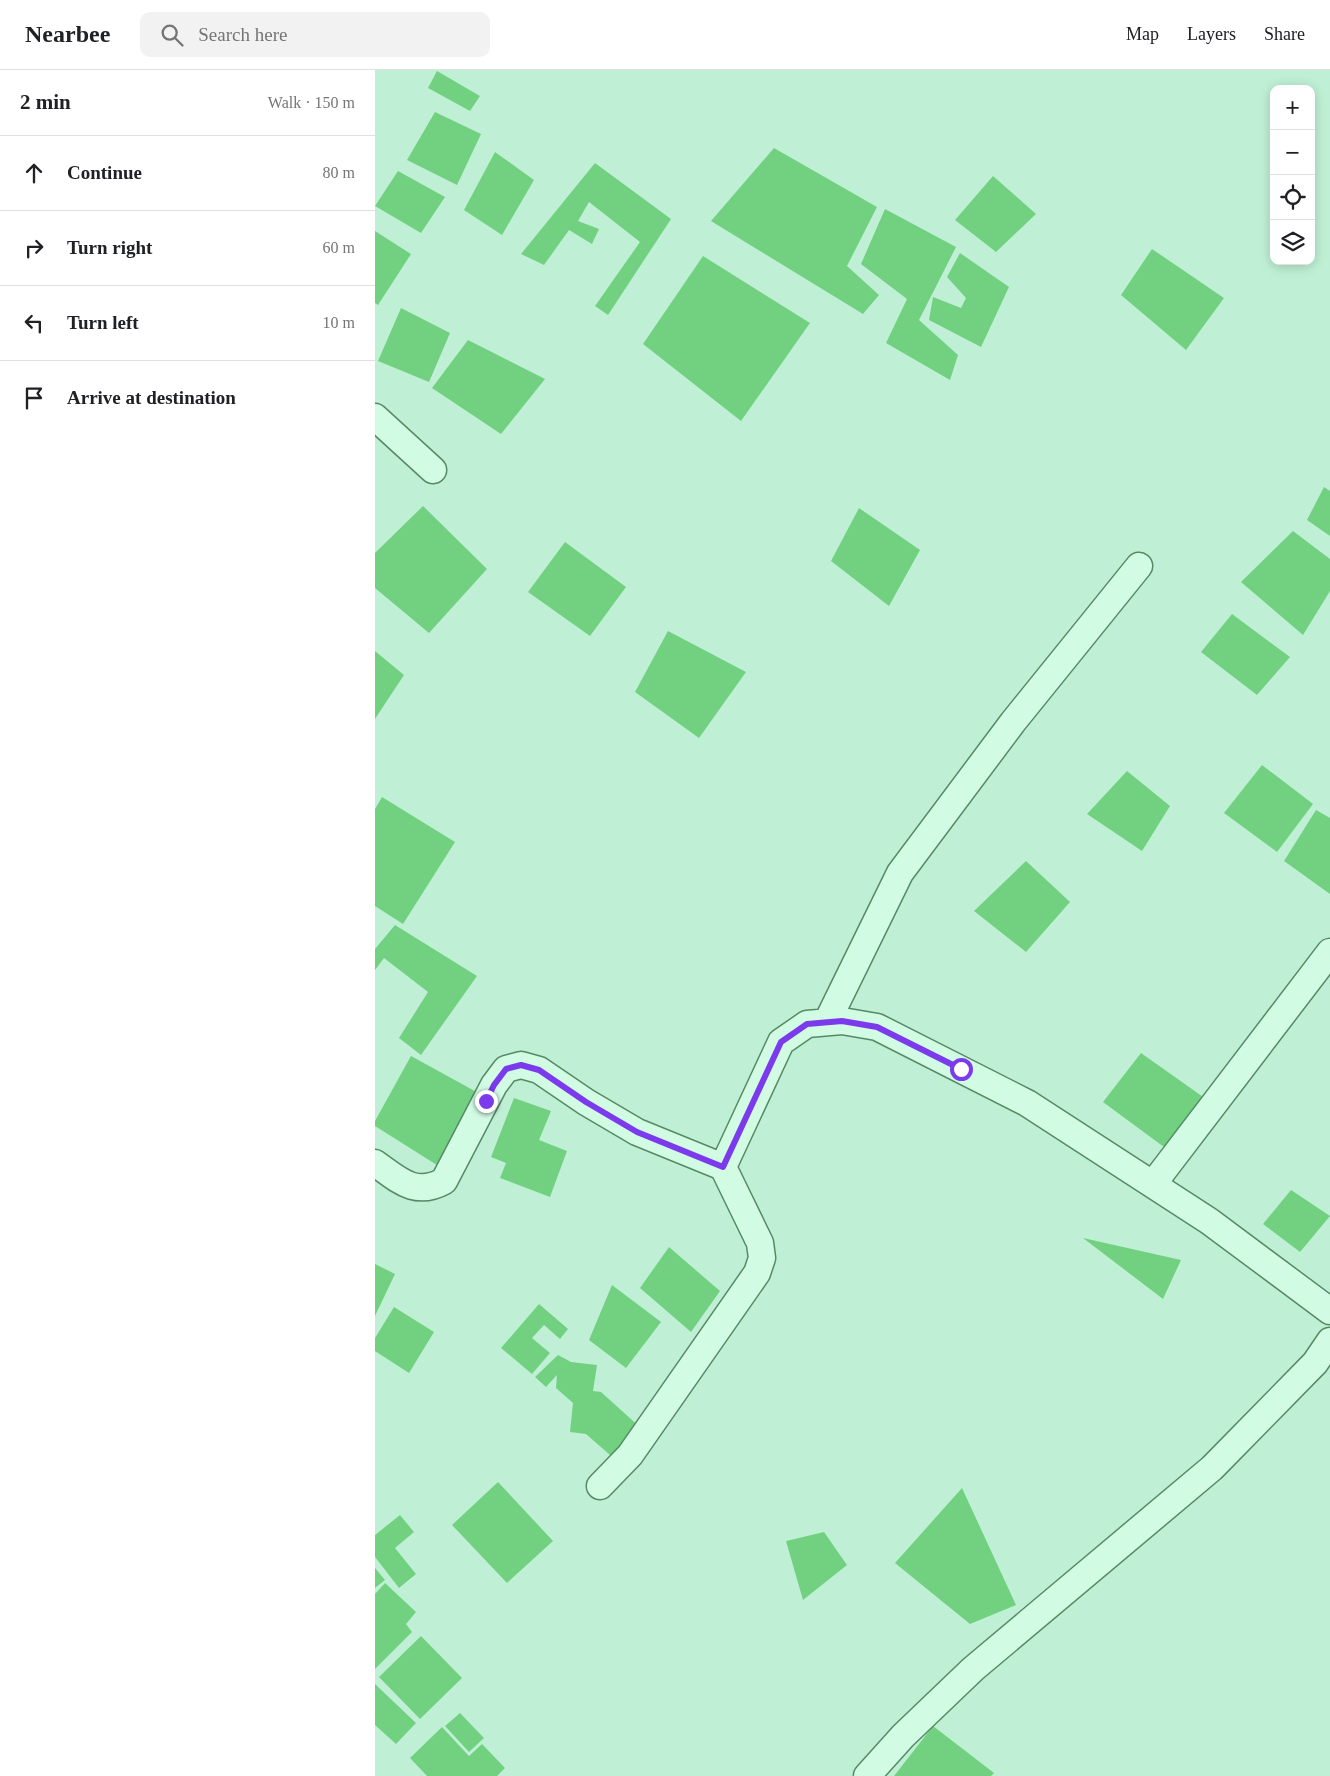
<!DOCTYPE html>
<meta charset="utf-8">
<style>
body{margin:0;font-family:Georgia,serif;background:#f2f2f2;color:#202124}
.controls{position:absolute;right:15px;top:15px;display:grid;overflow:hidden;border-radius:10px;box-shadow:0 2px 12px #0003}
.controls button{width:45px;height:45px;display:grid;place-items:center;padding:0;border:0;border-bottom:1px solid #e0e0e0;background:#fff;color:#202124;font:25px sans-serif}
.stop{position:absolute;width:15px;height:15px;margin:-11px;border:4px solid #7c3aed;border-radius:50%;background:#fff}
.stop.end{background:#7c3aed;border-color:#fff;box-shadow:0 1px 5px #0008}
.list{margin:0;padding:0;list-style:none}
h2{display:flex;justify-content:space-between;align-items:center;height:65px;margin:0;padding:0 20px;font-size:21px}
h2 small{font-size:16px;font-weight:400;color:#757577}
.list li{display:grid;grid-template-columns:32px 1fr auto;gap:15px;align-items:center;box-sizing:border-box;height:75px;padding:0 20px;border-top:1px solid #e0e0e0}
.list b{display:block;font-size:19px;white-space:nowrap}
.list em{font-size:16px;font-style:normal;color:#757577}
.icon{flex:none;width:28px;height:28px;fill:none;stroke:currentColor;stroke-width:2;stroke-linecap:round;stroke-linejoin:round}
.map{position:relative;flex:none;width:955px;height:1706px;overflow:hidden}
header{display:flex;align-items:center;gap:30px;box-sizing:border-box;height:70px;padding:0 25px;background:#fff;border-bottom:1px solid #e0e0e0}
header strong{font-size:24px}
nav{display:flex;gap:28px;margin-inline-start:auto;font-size:18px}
.search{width:350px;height:45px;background:#f2f2f2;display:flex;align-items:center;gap:12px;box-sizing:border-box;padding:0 18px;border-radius:10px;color:#757577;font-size:19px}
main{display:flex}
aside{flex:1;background:#fff}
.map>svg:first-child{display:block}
</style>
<header>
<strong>Nearbee</strong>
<div class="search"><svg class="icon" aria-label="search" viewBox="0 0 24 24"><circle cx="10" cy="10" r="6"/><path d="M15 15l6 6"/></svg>Search here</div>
<nav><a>Map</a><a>Layers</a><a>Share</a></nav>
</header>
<main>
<aside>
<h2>2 min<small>Walk · 150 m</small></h2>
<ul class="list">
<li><svg class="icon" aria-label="ahead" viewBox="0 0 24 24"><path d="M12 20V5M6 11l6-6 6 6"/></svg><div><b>Continue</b></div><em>80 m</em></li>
<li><svg class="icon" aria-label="right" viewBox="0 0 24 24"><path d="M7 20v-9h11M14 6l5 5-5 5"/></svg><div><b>Turn right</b></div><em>60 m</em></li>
<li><svg class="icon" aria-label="left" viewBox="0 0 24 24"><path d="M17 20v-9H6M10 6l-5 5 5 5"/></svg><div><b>Turn left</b></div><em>10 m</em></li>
<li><svg class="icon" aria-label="arrive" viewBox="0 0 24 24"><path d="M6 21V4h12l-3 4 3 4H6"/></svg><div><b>Arrive at destination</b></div></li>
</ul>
</aside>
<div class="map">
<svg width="955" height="1706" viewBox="0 0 955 1706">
<rect width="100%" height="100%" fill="#bff0d5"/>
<!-- building -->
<path fill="#72d181" d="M62,1L105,26L95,41L53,18Z
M60,42L106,64L82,115L32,90Z
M399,78L502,137L472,196L504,225L488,244L336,151Z
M120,82L159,110L127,165L89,140Z
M220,93L296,149L233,245L220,236L265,172L214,132L203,151L224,159L217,174L194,160L169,195L146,184Z
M23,101L70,127L46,163L0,136Z
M618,106L661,144L621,182L580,150Z
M510,139L581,177L544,250L583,285L575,310L511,273L532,229L486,194Z
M0,161L36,184L3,235L0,233Z
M777,179L849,228L811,280L746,225Z
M585,183L634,217L606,277L554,250L558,227L586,238L591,228L572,207Z
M328,186L435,253L366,351L268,274Z
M26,238L75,263L54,312L3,291Z
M93,270L170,309L126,364L57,318Z
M949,417L955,421V466L932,450Z
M48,436L112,499L54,563L0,518V483Z
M484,438L545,480L514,536L456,491Z
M918,461L955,489V521L928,565L866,512Z
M190,472L251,517L215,566L153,522Z
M857,544L915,587L882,625L826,582Z
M293,561L371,602L324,668L260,622Z
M0,581L29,605L0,649Z
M887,695L938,734L902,782L849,743Z
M752,701L795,736L767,781L712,744Z
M7,727L80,772L28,854L0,836V739Z
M941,740L955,748V824L909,791Z
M651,791L695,832L651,882L599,841Z
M20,855L102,906L46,985L24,968L53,922L9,888L0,900V879Z
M766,983L831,1029L793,1080L728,1032Z
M36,986L107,1025L65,1097L0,1056V1051Z
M139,1028L176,1041L164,1070L192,1081L175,1127L125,1108L131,1093L116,1087Z
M916,1120L955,1146L925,1182L888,1154Z
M708,1168L806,1190L788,1229Z
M294,1177L345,1221L316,1262L265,1218Z
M0,1194L20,1204L0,1246Z
M237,1215L286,1252L251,1298L214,1270Z
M164,1234L193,1259L185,1269L169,1255L157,1268L175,1283L157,1304L126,1278Z
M19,1237L59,1262L34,1303L0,1281V1268Z
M183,1285L196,1292L222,1295L218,1321L226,1322L267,1359L280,1345L276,1380L256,1377L243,1392L211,1364L195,1362L198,1333L181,1318L182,1305L171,1317L160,1307Z
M123,1412L178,1471L132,1513L77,1455Z
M587,1418L641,1535L595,1554L520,1493Z
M25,1445L39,1462L20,1478L41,1504L24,1518L0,1487V1465Z
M449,1462L472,1495L428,1530L411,1471Z
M0,1498L10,1510L0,1518Z
M10,1513L41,1542L31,1554L37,1562L0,1599V1524Z
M46,1566L87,1608L45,1649L4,1607Z
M0,1614L41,1653L21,1674L0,1655Z
M85,1643L109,1668L94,1682L70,1656Z
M558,1656L619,1703L616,1706H519Z
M67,1657L94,1686L107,1674L130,1698L122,1706H52L35,1688Z"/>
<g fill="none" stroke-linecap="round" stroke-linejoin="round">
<defs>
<path id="street" d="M0,347L58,400
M452,952L525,803L638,652L764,496
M0,1093C24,1110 40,1127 69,1111L119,1015L131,999L146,995L164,1000L211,1032L262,1062L348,1097L385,1173L387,1188L382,1203L255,1385L225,1416
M348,1097L406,972L432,954L467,951L502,957L652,1033L834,1151L955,1241
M778,1114L955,882
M492,1706L528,1666L598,1599L837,1398L940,1293L955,1271"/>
</defs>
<!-- street casing -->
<use href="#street" stroke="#568a64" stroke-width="29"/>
<!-- street -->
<use href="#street" stroke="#d2fbe4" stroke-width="26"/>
</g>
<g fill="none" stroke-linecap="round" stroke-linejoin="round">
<!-- route -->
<path stroke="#7c3aed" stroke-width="6" d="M111,1031L119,1015L131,999L146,995L164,1000L211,1032L262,1062L348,1097L406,972L432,954L467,951L502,957L586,999"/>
</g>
</svg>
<div class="controls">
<button>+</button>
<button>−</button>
<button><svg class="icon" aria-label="locate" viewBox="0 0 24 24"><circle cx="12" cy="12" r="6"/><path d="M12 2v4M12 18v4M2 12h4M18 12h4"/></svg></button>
<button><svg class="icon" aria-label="layers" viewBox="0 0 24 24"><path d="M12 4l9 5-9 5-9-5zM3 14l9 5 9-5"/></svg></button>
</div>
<div class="stop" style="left:586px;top:999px"></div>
<div class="stop end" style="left:111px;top:1031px"></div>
</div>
</main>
